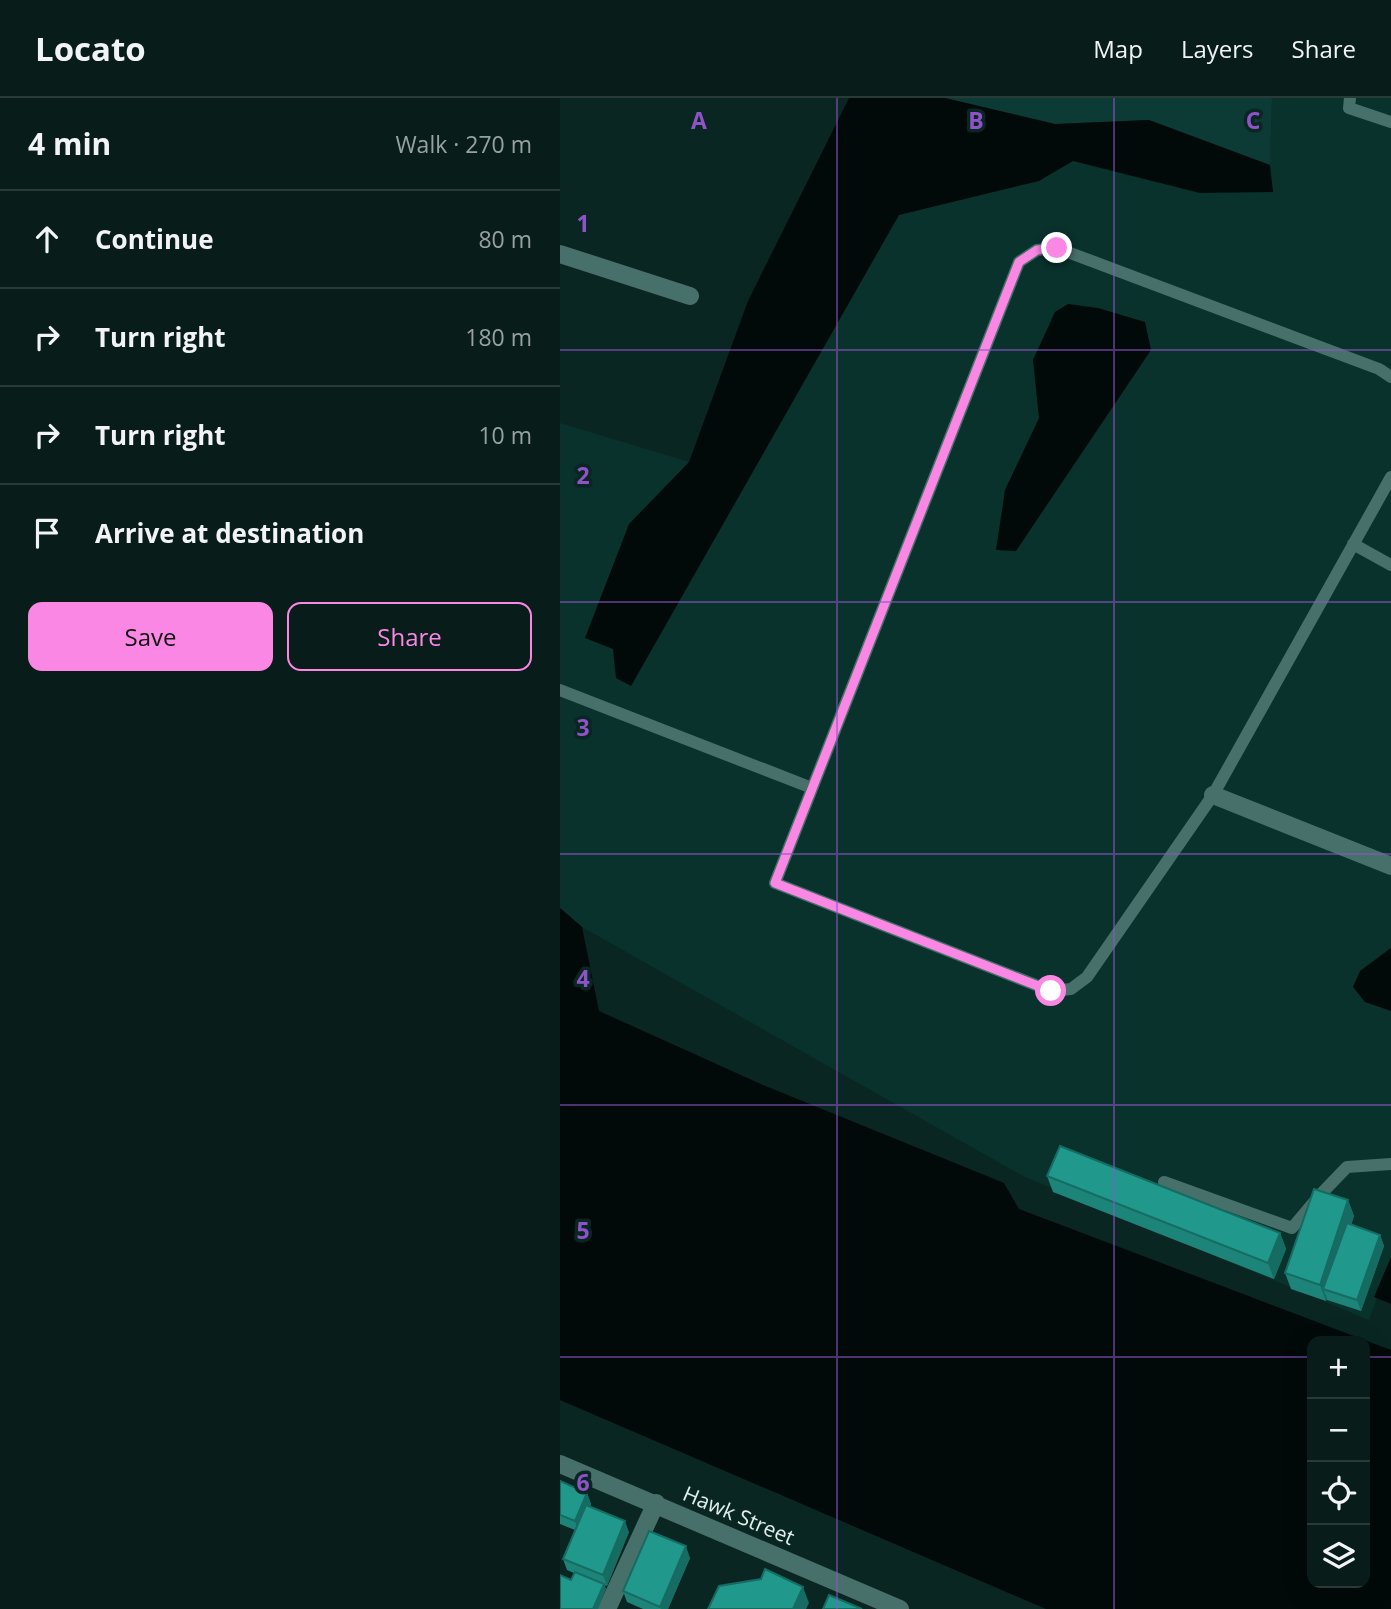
<!DOCTYPE html>
<meta charset="utf-8">
<style>
body{margin:0;font-family:"Open Sans",sans-serif;background:#112523;color:#f1f3f6}
.controls{position:absolute;right:21px;bottom:21px;display:grid;overflow:hidden;border-radius:14px;box-shadow:0 7px 28px #0002}
.controls button{width:63px;height:63px;display:grid;place-items:center;padding:0;border:0;border-bottom:2px solid #293a39;background:#081c1a;color:#f1f3f6;font:35px sans-serif}
.stop{position:absolute;width:21px;height:21px;margin:-16px;border:5px solid #fb87e5;border-radius:50%;background:#fff}
.stop.end{background:#fb87e5;border-color:#fff;box-shadow:0 2px 7px #0008}
.list{margin:0;padding:0;list-style:none}
h2{display:flex;justify-content:space-between;align-items:center;height:91px;margin:0;padding:0 28px;font-size:30px}
h2 small{font-size:23px;font-weight:400;color:#98a1a2}
.list li{display:grid;grid-template-columns:46px 1fr auto;gap:21px;align-items:center;box-sizing:border-box;height:98px;padding:0 28px;border-top:2px solid #293a39}
.list b{display:block;font-size:26px;white-space:nowrap}
.list em{font-size:23px;font-style:normal;color:#98a1a2}
.actions{display:flex;gap:14px;padding:21px 28px}
.actions a{flex:1;padding:16px 0;border:2px solid #fb87e5;border-radius:14px;text-align:center;font-size:24px;color:#fb87e5}
.actions .main{background:#fb87e5;color:#111}
.icon{flex:none;width:38px;height:38px;fill:none;stroke:currentColor;stroke-width:2;stroke-linecap:round;stroke-linejoin:round}
.map{position:relative;flex:none;width:831px;height:1511px;overflow:hidden}
header{display:flex;align-items:center;gap:42px;box-sizing:border-box;height:98px;padding:0 35px;background:#081c1a;border-bottom:2px solid #293a39}
header strong{font-size:33px}
nav{display:flex;gap:38px;margin-inline-start:auto;font-size:24px}
main{display:flex}
aside{flex:1;background:#081c1a}
.map>svg:first-child{display:block}
</style>
<header>
<strong>Locato</strong>
<nav><a>Map</a><a>Layers</a><a>Share</a></nav>
</header>
<main>
<aside>
<h2>4 min<small>Walk · 270 m</small></h2>
<ul class="list">
<li><svg class="icon" aria-label="ahead" viewBox="0 0 24 24"><path d="M12 20V5M6 11l6-6 6 6"/></svg><div><b>Continue</b></div><em>80 m</em></li>
<li><svg class="icon" aria-label="right" viewBox="0 0 24 24"><path d="M7 20v-9h11M14 6l5 5-5 5"/></svg><div><b>Turn right</b></div><em>180 m</em></li>
<li><svg class="icon" aria-label="right" viewBox="0 0 24 24"><path d="M7 20v-9h11M14 6l5 5-5 5"/></svg><div><b>Turn right</b></div><em>10 m</em></li>
<li><svg class="icon" aria-label="arrive" viewBox="0 0 24 24"><path d="M6 21V4h12l-3 4 3 4H6"/></svg><div><b>Arrive at destination</b></div></li>
</ul>
<div class="actions"><a class="main">Save</a><a>Share</a></div>
</aside>
<div class="map">
<svg width="831" height="1511" viewBox="0 0 831 1511">
<rect width="100%" height="100%" fill="#0a2623"/>
<!-- built -->
<path fill="#09322d" d="M289,0H385L495,26L589,22L710,66L712,0H831V1161L809,1222L463,1078L22,829L0,810V325L129,364L188,203Z"/>
<!-- green -->
<path fill="#0c3b36" d="M385,0H712L710,67L589,22L495,26Z"/>
<!-- water -->
<path fill="#010a08" fill-rule="evenodd" d="M289,0H385L495,26L589,22L710,67L713,94L640,95L513,63L479,83L339,117L71,588L56,580L53,551L25,540L69,426L129,364L188,203Z
M508,206L538,210L585,224L591,252L456,453L436,452L445,392L479,320L473,262L495,214Z
M0,810L22,829L39,913L203,987L444,1085L459,1111L831,1252V1511H486L0,1302ZM752,1243H805V1485H752Z
M831,850V913L805,904L793,889L800,873Z
M831,1159V1206L814,1199Z"/>
<g fill="none" stroke-linecap="round" stroke-linejoin="round">
<!-- lane -->
<path stroke="#48706a" stroke-width="12" d="M790,0L789,10L831,24
M831,279L819,271L497,150L477,152L459,164L215,785L491,893L511,891L527,879L653,697L831,379
M793,446L831,467
M0,592L252,690
M604,1084L732,1130L759,1098L787,1069L831,1066"/>
<!-- street -->
<path stroke="#48706a" stroke-width="18" d="M0,156L130,198
M653,697L831,768
M0,1366L340,1511
M47,1511L96,1405"/>
</g>
<!-- wall -->
<path fill="#1c8478" d="M487,1078L720,1135L726,1151L714,1181L493,1094Z
M788,1102L794,1118L791,1127L820,1137L824,1148L801,1213L767,1202V1200L766,1203L731,1191L725,1175Z
M0,1383L27,1395L31,1406L30,1409L69,1434L47,1488L44,1487L46,1491L11,1482L14,1475L7,1472L3,1461L15,1432L0,1426Z
M130,1460L108,1511H83L67,1504L63,1493Z"/>
<!-- shaded-wall -->
<path fill="#166b62" d="M788,1102L794,1118L769,1193L763,1191L767,1200L766,1203L760,1187Z
M720,1135L726,1151L714,1181L708,1165Z
M820,1137L824,1148L801,1213L797,1202Z
M27,1395L31,1406L19,1434L15,1423Z
M65,1423L69,1434L47,1488L43,1477Z
M126,1448L130,1460L108,1511H101L100,1509Z
M44,1486L46,1491L38,1511H33Z
M243,1489L249,1505L246,1511H233Z"/>
<!-- building -->
<path fill="#20998c" stroke="#166b62" stroke-width="2" d="M500,1048L720,1135L708,1165L487,1078Z
M754,1091L788,1102L760,1187L725,1175Z
M787,1125L820,1137L797,1202L763,1191Z
M0,1383L27,1395L15,1423L0,1417Z
M26,1407L65,1423L43,1477L3,1461Z
M89,1433L126,1448L100,1509L63,1493Z
M205,1471L243,1489L233,1511H148L159,1488L201,1481Z
M15,1474L44,1486L33,1511H0V1477L11,1482Z
M269,1497L302,1511H263Z"/>
<g fill="none" stroke-linecap="round" stroke-linejoin="round">
<!-- route -->
<path stroke="#fb87e5" stroke-width="9" d="M491,893L215,785L459,164L477,152L497,150"/>
</g>
<!-- grid -->
<path fill="none" stroke="#8f53c8" stroke-width="2" stroke-opacity="0.55" d="M277,0V1511M554,0V1511M0,252H831M0,504H831M0,756H831M0,1007H831M0,1259H752M805,1259H831"/>
<g text-anchor="middle" dominant-baseline="central" stroke-width="7" stroke-linejoin="round" paint-order="stroke">
<!-- street labels -->
<g font-size="21" fill="#dfefec" stroke="#0a2623">
<text transform="translate(179 1417) rotate(23)">Hawk Street</text>
</g>
</g>
<g font-size="23" text-anchor="middle" font-weight="bold" fill="#8f53c8" stroke="#0a2623" stroke-width="7" stroke-linejoin="round" paint-order="stroke">
<text x="139" y="31">A</text>
<text x="416" y="31">B</text>
<text x="693" y="31">C</text>
<text x="23" y="134">1</text>
<text x="23" y="386">2</text>
<text x="23" y="638">3</text>
<text x="23" y="889">4</text>
<text x="23" y="1141">5</text>
<text x="23" y="1393">6</text>
</g>
</svg>
<div class="controls">
<button>+</button>
<button>−</button>
<button><svg class="icon" aria-label="locate" viewBox="0 0 24 24"><circle cx="12" cy="12" r="6"/><path d="M12 2v4M12 18v4M2 12h4M18 12h4"/></svg></button>
<button><svg class="icon" aria-label="layers" viewBox="0 0 24 24"><path d="M12 4l9 5-9 5-9-5zM3 14l9 5 9-5"/></svg></button>
</div>
<div class="stop" style="left:491px;top:893px"></div>
<div class="stop end" style="left:497px;top:150px"></div>
</div>
</main>
